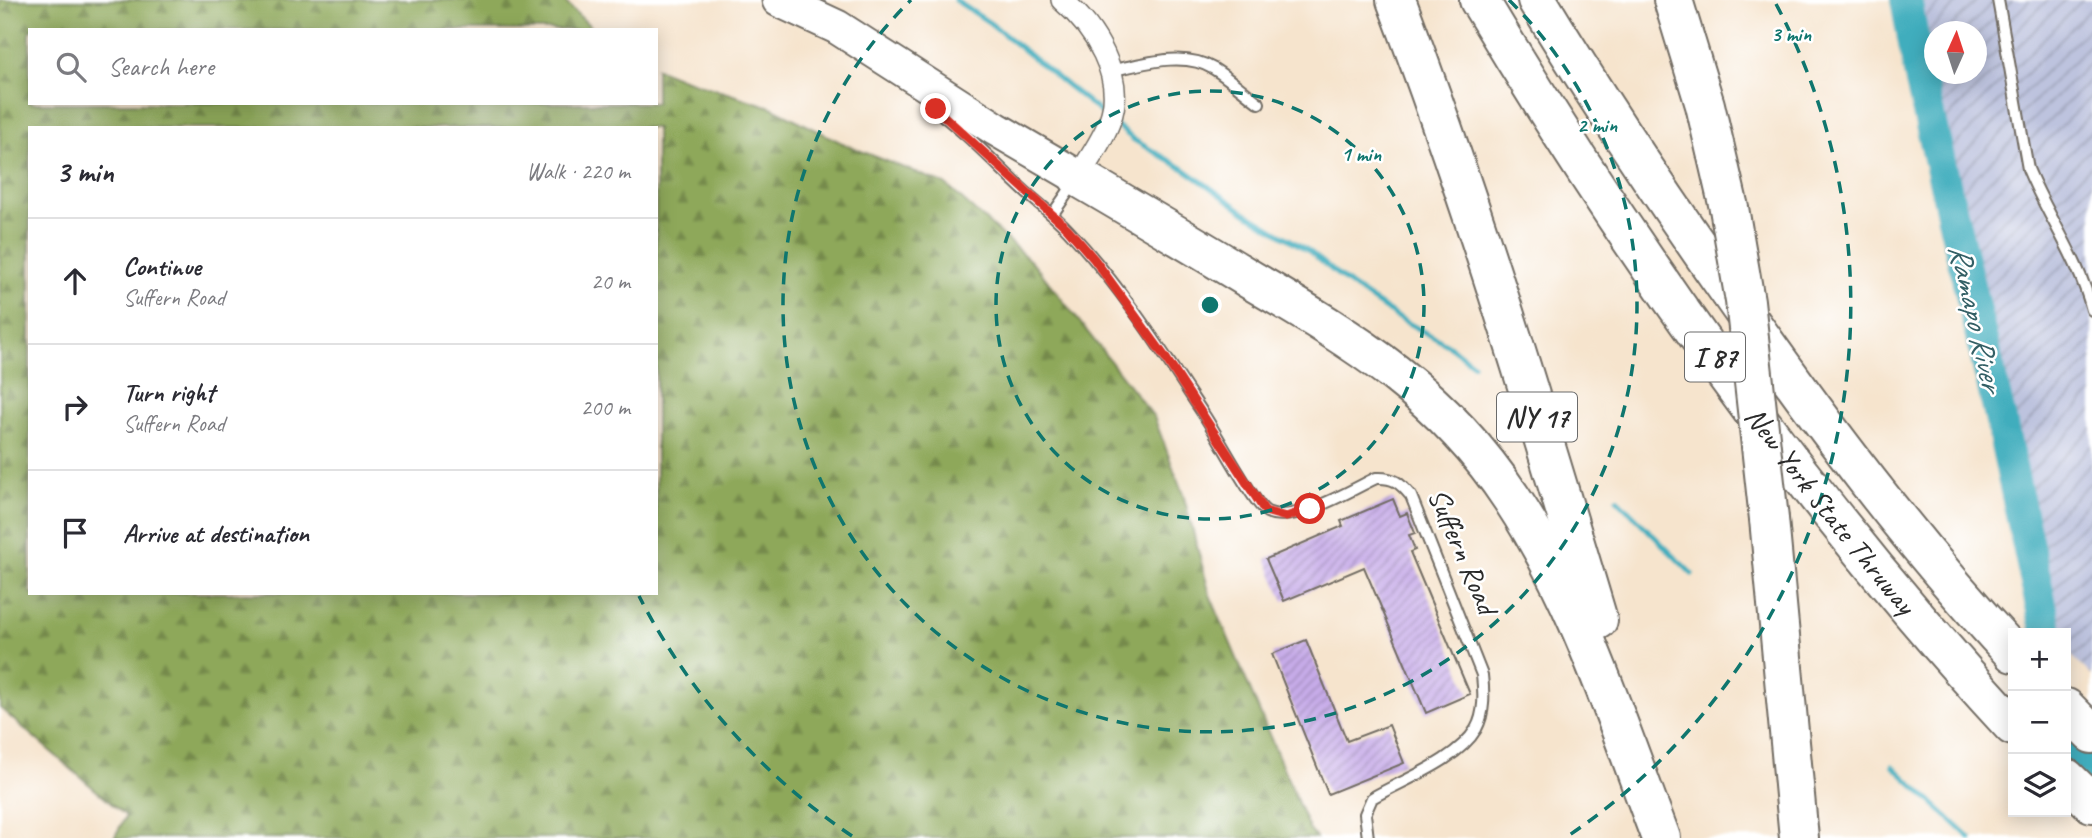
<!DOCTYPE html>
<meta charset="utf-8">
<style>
body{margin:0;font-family:Caveat,sans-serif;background:#f7f7f7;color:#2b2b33}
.controls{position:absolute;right:21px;bottom:21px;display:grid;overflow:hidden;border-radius:0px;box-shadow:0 4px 18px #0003}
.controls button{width:63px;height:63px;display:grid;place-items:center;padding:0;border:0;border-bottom:2px solid #e1e1e2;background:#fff;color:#2b2b33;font:35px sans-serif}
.compass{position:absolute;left:1924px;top:21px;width:63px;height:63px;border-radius:50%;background:#fff;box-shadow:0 4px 18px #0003;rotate:3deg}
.stop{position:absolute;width:21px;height:21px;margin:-16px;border:5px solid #d93025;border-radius:50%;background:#fff}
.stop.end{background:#d93025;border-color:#fff;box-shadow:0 2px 7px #0008}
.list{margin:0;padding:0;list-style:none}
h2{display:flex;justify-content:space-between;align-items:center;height:91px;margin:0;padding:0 28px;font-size:30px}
h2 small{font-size:23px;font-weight:400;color:#7c7c81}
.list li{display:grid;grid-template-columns:46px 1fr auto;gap:21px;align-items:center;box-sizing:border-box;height:126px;padding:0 28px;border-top:2px solid #e1e1e2}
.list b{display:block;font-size:26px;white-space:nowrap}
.list p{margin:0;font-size:23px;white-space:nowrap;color:#7c7c81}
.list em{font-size:23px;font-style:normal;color:#7c7c81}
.icon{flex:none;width:38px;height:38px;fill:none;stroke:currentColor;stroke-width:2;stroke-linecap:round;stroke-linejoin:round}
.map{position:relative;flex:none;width:2092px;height:838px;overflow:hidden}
.search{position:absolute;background:#fff;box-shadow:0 4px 18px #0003;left:28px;top:28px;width:630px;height:77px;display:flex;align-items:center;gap:18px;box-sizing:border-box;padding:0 24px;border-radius:0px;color:#7c7c81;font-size:26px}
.panel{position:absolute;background:#fff;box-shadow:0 4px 18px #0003;left:28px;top:126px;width:630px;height:469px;border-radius:0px}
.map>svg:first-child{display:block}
</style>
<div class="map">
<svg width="2092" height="838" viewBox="0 0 2092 838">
<defs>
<pattern id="industrial-furrows" width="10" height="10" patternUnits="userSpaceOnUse" patternTransform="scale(1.75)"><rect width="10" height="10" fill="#bdc3de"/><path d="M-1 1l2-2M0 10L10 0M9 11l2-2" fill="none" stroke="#9a9fb4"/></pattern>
<pattern id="forest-firs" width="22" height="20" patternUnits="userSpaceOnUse" patternTransform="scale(1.75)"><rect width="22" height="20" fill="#8ea85a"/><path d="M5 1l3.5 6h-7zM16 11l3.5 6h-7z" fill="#74894b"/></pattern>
<pattern id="building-hatch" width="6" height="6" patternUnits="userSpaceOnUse" patternTransform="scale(1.75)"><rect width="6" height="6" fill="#c7ace9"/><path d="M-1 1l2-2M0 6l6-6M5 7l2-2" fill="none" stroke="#a28cbd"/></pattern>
</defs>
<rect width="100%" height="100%" fill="#fff"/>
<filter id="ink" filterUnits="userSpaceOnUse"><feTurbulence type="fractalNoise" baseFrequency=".0143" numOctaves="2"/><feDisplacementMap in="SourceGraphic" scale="14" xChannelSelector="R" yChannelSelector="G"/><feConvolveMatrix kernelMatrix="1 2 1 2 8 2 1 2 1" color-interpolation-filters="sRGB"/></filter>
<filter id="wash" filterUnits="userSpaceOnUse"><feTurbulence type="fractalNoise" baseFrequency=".00686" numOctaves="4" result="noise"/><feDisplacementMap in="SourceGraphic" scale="28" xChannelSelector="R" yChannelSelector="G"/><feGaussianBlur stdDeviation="1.57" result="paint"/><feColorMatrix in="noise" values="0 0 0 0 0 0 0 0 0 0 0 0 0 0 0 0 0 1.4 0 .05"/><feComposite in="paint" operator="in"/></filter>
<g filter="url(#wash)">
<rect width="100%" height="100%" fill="#f6e4cd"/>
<!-- industrial -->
<path fill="url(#industrial-furrows)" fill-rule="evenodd" d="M1906,0H2092V676L2066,650V633H2049L2046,630L2000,417L1921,82ZM1934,32H1976V74H1934Z"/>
<!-- forest -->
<path fill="url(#forest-firs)" stroke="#5c6a42" stroke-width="2" fill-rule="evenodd" d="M0,0H563L594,30H30V103H656V68L683,79L771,107L846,145L945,184L1035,265L1154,417L1183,494L1210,595L1309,829L1316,838H114L126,816L0,708ZM30,128H656V593H30Z"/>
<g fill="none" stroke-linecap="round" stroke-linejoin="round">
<!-- stream -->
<path stroke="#40adbd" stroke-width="5" d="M955,0L990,23L1105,116
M1115,124L1134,140L1184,169L1249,215L1309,251L1350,285L1397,317L1448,345L1473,364
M1617,499L1692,574
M1893,766L1970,838"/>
<!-- river -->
<path stroke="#40adbd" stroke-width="32" d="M1906,0L1921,82L2000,417L2047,633
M2066,711L2088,805"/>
</g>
<g id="blocks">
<!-- building -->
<path fill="url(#building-hatch)" d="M1393,499L1400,516L1407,513L1415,533L1409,535L1415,550L1410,552L1470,694L1426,713L1364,567L1284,601L1266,559L1343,526L1341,521Z
M1306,640L1347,741L1389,725L1404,763L1328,794L1272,654Z"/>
</g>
</g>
<g filter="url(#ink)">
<use href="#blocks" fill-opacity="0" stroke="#726c64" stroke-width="2"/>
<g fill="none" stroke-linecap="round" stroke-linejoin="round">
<defs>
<path id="service" d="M1998,0L2028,169C2048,217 2079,259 2092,310
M1110,71C1142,64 1184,50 1214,69C1230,79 1244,92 1259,103
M929,105C961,128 988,156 1016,183C1033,200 1052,213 1068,230C1120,285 1162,351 1204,415C1215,431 1255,506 1267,512C1294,525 1351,490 1376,478C1394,477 1400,483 1411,496L1482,675C1484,693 1485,713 1476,729C1458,760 1403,780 1372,798L1365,814L1368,838
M1052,215L1075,182"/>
<path id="minor" d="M1062,0C1094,27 1126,77 1110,120C1103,140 1089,159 1078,177"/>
<path id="primary" d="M779,0L837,27L996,129L1078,177"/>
<g id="motorway">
<path d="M1396,0C1473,203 1536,412 1598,620"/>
<path id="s1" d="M1479,0C1633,257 1809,506 2013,726"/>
<path d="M1537,0C1599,103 1666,202 1735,300C1821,423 1911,543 2013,653"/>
<path d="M1673,0L1705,105L1729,208"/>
<path d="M1078,177C1136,211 1194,245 1251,280C1357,342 1443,394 1512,499C1580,602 1617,723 1661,838"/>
<path d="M1769,519L1799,838"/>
<path d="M2066,708L2092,734"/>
<path d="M2066,778L2092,803"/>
</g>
</defs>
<!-- service casing -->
<use href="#service" stroke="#726c64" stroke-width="14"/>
<!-- minor casing -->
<use href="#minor" stroke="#726c64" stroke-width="24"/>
<!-- primary casing -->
<use href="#primary" stroke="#726c64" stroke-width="37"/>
<!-- motorway casing -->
<use href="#motorway" stroke="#726c64" stroke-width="42"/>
<!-- service -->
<use href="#service" stroke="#fff" stroke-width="10"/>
<!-- minor -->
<use href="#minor" stroke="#fff" stroke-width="21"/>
<!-- primary -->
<use href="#primary" stroke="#fff" stroke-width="33"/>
<!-- motorway -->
<use href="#motorway" stroke="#fff" stroke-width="38"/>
<defs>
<path id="motorway-bridge" d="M1729,208L1745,301L1769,519"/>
</defs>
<!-- motorway-bridge casing -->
<use href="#motorway-bridge" stroke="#726c64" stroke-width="42" stroke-linecap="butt"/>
<!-- motorway-bridge -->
<use href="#motorway-bridge" stroke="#fff" stroke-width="38"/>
</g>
</g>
<g fill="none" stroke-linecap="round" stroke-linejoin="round" filter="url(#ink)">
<!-- route -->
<path stroke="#d93025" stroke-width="9" d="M936,109L1067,228L1094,259L1165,357L1265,511L1286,517L1310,509"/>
</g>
<!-- distance rings -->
<g fill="none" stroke="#0f766e" stroke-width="3.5" stroke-dasharray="12 9">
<circle cx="1210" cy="305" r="214"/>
<path d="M1509 0A427 427 0 1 1 911 0"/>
<path d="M852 836A641 641 0 0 1 639 596M1776 4A641 641 0 0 1 1568 836"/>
</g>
<g text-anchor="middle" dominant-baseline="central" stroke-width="5" stroke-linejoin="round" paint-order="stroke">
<!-- shield labels -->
<g fill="#fff" stroke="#6b6b6b" stroke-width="2">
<rect x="1685" y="332.5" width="60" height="49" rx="5"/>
<rect x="1497" y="392.5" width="80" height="49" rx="5"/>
</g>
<g font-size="28" font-weight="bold" fill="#2b2b2b">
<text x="1715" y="357">I 87</text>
<text x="1537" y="417">NY 17</text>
</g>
<!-- street labels -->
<g font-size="30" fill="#2b2b2b" stroke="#fff">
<text stroke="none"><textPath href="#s1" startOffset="620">New York State Thruway</textPath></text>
<text transform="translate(1463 551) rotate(67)">Suffern Road</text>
</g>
<!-- water labels -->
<g font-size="32" font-style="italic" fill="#335f65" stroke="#fff">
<text transform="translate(1976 317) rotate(77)">Ramapo River</text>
</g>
</g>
<circle cx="1210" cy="305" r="10" fill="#0f766e" stroke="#fff" stroke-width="3.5"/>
<g font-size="21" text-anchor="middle" font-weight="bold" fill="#0f766e" stroke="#fff" stroke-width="5" stroke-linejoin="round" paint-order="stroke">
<text x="1791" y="41">3 min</text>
<text x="1597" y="132">2 min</text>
<text x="1361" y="161">1 min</text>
</g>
</svg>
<div class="controls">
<button>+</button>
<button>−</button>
<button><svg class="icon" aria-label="layers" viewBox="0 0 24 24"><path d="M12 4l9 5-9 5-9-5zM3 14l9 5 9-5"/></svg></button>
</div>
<svg class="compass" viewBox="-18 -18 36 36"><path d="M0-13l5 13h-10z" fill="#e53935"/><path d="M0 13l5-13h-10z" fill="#7c7c81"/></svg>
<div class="stop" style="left:1310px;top:509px"></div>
<div class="stop end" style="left:936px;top:109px"></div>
<div class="search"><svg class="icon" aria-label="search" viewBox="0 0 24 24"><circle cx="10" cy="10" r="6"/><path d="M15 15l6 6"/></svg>Search here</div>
<section class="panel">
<h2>3 min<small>Walk · 220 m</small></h2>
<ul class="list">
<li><svg class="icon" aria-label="ahead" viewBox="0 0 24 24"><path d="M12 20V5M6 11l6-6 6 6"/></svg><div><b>Continue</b><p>Suffern Road</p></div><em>20 m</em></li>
<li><svg class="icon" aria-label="right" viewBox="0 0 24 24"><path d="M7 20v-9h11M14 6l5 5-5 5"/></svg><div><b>Turn right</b><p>Suffern Road</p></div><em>200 m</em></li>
<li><svg class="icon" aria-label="arrive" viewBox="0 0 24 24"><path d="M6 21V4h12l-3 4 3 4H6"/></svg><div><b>Arrive at destination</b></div></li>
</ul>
</section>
</div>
